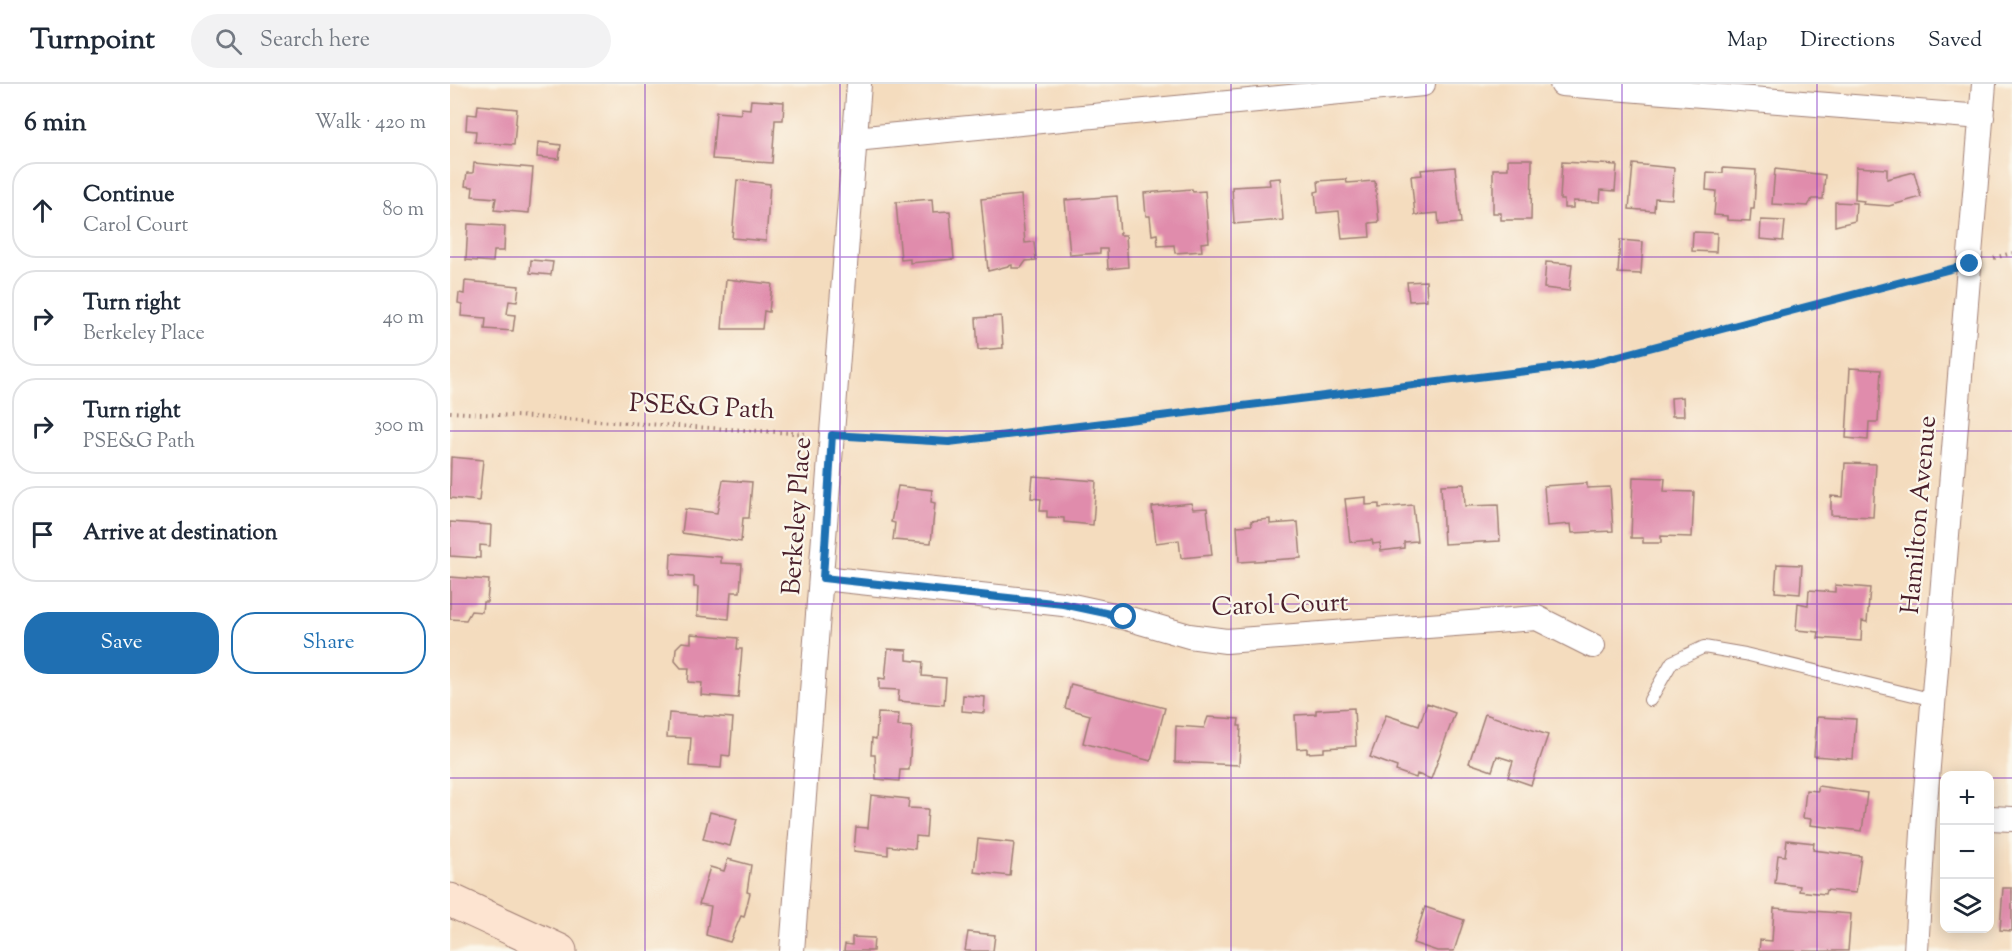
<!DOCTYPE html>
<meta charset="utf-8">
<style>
body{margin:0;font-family:"Sorts Mill Goudy",serif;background:#f2f2f3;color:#1f2937}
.controls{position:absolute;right:18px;bottom:18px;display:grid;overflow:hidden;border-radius:12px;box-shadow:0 3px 15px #0003}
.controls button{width:54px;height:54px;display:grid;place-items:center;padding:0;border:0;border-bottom:2px solid #e0e1e3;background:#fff;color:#1f2937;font:30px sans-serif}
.stop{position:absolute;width:18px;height:18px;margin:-14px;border:4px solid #1f6fb2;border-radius:50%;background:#fff}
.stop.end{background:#1f6fb2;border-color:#fff;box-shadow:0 2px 6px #0008}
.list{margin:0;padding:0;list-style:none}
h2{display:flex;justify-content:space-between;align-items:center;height:78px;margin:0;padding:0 24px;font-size:26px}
h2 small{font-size:20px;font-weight:400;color:#747a83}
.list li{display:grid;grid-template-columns:39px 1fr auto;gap:18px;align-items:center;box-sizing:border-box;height:96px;margin:0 12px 12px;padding:0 12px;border:2px solid #e0e1e3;border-radius:24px}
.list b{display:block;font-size:22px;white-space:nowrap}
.list p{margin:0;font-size:20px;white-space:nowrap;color:#747a83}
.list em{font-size:20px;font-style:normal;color:#747a83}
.actions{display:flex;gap:12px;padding:18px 24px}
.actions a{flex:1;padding:14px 0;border:2px solid #1f6fb2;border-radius:24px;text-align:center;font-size:21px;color:#1f6fb2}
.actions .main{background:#1f6fb2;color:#fff}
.icon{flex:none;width:33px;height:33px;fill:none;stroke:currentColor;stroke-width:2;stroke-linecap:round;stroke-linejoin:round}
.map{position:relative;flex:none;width:1562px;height:867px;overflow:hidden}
header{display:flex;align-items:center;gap:36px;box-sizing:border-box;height:84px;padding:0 30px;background:#fff;border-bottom:2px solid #e0e1e3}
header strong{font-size:28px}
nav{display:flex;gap:33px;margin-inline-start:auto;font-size:21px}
.search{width:420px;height:54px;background:#f2f2f3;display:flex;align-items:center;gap:15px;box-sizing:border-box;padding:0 21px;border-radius:33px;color:#747a83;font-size:22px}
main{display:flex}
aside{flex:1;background:#fff}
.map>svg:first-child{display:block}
</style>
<header>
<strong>Turnpoint</strong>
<div class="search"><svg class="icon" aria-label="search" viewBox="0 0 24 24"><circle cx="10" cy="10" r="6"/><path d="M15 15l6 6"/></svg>Search here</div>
<nav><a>Map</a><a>Directions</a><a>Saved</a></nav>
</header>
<main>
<aside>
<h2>6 min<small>Walk · 420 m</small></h2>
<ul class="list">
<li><svg class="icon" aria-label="ahead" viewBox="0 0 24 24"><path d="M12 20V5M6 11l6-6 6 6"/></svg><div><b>Continue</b><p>Carol Court</p></div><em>80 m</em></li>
<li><svg class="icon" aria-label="right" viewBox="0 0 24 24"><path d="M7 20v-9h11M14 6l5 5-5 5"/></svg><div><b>Turn right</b><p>Berkeley Place</p></div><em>40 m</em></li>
<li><svg class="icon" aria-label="right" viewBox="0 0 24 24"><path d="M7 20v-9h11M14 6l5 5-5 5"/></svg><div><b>Turn right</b><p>PSE&amp;G Path</p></div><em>300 m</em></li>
<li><svg class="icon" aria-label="arrive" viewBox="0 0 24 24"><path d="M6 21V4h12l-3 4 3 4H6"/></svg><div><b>Arrive at destination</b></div></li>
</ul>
<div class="actions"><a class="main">Save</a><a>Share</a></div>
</aside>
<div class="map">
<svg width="1562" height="867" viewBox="0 0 1562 867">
<rect width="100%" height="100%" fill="#fbf7ec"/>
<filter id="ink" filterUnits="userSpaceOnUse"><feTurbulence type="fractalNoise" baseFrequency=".0167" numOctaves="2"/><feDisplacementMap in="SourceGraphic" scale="12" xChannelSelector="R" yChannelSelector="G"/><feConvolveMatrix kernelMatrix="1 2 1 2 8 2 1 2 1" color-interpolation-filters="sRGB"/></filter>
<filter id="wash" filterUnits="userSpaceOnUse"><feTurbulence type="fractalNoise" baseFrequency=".008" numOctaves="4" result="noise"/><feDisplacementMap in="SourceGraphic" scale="24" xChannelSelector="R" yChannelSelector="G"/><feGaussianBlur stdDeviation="1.35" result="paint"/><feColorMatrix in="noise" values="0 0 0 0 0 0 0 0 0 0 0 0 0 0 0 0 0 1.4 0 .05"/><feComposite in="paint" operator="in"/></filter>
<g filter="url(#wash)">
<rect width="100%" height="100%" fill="#f4dcbe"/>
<g id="blocks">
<!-- building -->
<path fill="#e08cac" d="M301,16L334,18L333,36H325L322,79L262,75L266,28L291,30V24L300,25Z
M28,21L67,25L64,61L25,58L26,47L16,46L17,30L27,31Z
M88,58L111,61L109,75L87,73Z
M1058,75H1082L1081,136H1051V129H1043V85H1058Z
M1112,78L1167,81L1165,107L1151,106L1150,118L1123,117V124H1114V116H1110Z
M24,79L83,84L79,129L44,126L46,114L22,112L23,103L15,102L17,89H23Z
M1183,80L1224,84L1222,115L1205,114L1204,127L1179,125Z
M1005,83L1011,139L989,141L988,129L965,131L961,92L972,91L971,86Z
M1406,83L1437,85V95L1464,88L1471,113L1439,122L1413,120L1414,117L1405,116Z
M1273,84L1306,86L1304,125H1301L1300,137L1277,136V132L1264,131L1266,107L1256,106L1257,88L1273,89Z
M1325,85L1375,91L1373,115H1362L1358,122L1322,120Z
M830,94L833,136L784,140L782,103L820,101L819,95Z
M896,95L897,99L925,97L929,138L919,139L920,153L892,155L889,127L867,129L865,108L869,107L868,97Z
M287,96L320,100L316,157L282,154Z
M742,105L743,108L755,107L759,158L751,159L752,167L725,169L724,161L708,162L707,150L702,151L700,132H696L694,109Z
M571,111L575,159L584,158L586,176L576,177L571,184H562V181L538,187L531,115Z
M667,112L670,151H676L678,183L658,185L657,165H650V169L620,171L615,116Z
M482,115L483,128L500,127L504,175L460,179V175L451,176L446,118Z
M1385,118L1406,119L1405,137L1385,142Z
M1311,136L1335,137L1333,157L1310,155Z
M18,140L55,142L54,167H44L43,178L16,176Z
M1243,148L1267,149L1266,168L1242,167Z
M1170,156L1193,158L1191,190L1168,189Z
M81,176L103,178L101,191L80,189Z
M1096,178L1122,180L1119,207L1094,204Z
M276,195L322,200L319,228L314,227L312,245H272Z
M15,197L69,202L67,218L59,217L57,230L65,231L63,247L35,245L36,234L11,232L12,220L8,219L9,209L14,210Z
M976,197L977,216L959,217L957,198Z
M551,232L553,264L528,266L526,234Z
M1400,284L1431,286L1428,338H1419L1418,356L1396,354Z
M1233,313L1234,332H1222L1221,314Z
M1,373L33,376L29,417L0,414Z
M1395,379L1426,380L1423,433L1381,431V412L1393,413Z
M583,392L646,397L643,441L614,438V434L597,433V427H590L591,415L581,414Z
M1183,393L1215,394L1214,407L1244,408L1242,453L1211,452V459H1193V454H1181Z
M273,396L302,398L299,434H293L291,458L232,449L235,425L267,429Z
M1137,399V404L1160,403L1163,447L1122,449L1121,440L1097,442L1094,402Z
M1014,400L1015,422L1048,421L1050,457L994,460L991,401Z
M448,402L482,406L481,418L485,419L481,459L443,456L445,439L441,438Z
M916,413V421L929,420V424L963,421L967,457L954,458V464L931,467L930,459L923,460L922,456L900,458L895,415Z
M741,419L743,425L757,424L762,471L731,474L729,456L706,459L702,423Z
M820,435V440L848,438L851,474L789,478L787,442L802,441L801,437Z
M0,438L41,441L40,462L30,461V474L0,472Z
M221,469L271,473V479L292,480L290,508H281L279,535L247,532L248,503H244V493L220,491Z
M1327,480L1352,481L1350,510L1325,508Z
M0,493L39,496L37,518H33L32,528L21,527L16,536L0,535Z
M1385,501L1420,504L1417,538L1412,537L1411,557L1368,554L1369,548L1346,546L1348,519L1358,521L1359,506L1385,508Z
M241,550L288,554L287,565H292L288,614L251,611L252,599L238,598L239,584H231L225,577L226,564L232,558L241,559Z
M438,565L457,566V576L473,578L472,592L496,594L494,621L448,617L449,606L429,605V594L435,595Z
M621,600L715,624L701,677L633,659L640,631L615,624Z
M513,611L535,613L534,629L512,627Z
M977,619L1005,629L981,695L967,690L966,694L946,687L947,683L920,673L936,631L969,642Z
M904,624L906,662L874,664V668L857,669V664L847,665L845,631L866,630V626Z
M219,629L283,634L280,672L272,671L271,684L239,682L241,654L217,653Z
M428,629L449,630L448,642L462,643L459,686H450L449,697L426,695L425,671H421L422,654L426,655Z
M1035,630L1098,651L1081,701L1058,693L1063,677L1047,672L1042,687L1019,679Z
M758,633L789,635L788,642H791L789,681L725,678L726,642L754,644Z
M1367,633L1406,635L1403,675L1364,672Z
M1368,702L1417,709L1412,747L1360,741L1361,735L1353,734L1356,706L1368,707Z
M421,711L459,715L458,724L478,725L476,753L466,752L465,765L438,762V771L404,767L406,743L418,744Z
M260,728L287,735L280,762L253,755Z
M528,755L564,759L560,792L524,788Z
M1337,756L1364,759L1363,766L1411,772L1406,809L1376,806L1375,810L1349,807L1350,802L1325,799L1328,771L1335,772Z
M278,775L301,781L297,808L300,809L294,833L291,832L280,858L256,851L261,822L249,820L260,783L274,787Z
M1553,804H1562V847L1550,846Z
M975,823L1014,836L1004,867H987L963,859Z
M1324,824L1401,830L1398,867H1309L1310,856L1322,857Z
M518,848L545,851L543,867H515Z
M402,853L424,854L423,867H394L395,860L402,861Z"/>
</g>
</g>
<g filter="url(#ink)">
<use href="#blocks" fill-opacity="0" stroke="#9f7e74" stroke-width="1.5"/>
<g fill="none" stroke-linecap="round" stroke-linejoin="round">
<defs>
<path id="lane" d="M1200,616L1222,578L1254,563L1295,570L1484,616"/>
<path id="street" d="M1112,0L1532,33
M405,55L973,0
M373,494L613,520L673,533L739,552L776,557L1087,534L1143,562
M1540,734L1562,735
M342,867L409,0
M1466,867L1474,731L1534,0"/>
<path id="secondary" d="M0,816L110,867"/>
</defs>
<!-- lane casing -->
<use href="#lane" stroke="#9f7e74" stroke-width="14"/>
<!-- street casing -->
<use href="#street" stroke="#9f7e74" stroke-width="26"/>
<!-- secondary casing -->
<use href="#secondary" stroke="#9f7e74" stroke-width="35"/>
<!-- path -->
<path stroke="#9f7e74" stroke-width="4" stroke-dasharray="1.5 4.5" stroke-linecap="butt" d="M1544,174L1562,169
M0,328L359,350
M405,352L499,358L1142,279L1494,187"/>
<!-- lane -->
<use href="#lane" stroke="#fff" stroke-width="12"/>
<!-- street -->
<use href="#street" stroke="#fff" stroke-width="24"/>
<!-- secondary -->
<use href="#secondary" stroke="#fde4d1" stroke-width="33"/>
</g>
</g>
<g fill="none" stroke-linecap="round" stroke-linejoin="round" filter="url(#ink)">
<!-- route -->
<path stroke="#1f6fb2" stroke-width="8" d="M674,533L613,520L373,494L382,351L499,358L1142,279L1520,180"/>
</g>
<!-- grid -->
<path fill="none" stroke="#7b2cbf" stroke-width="1.5" stroke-opacity="0.55" d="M195,0V867M390,0V867M586,0V867M781,0V867M976,0V867M1172,0V867M1367,0V867M0,173H1562M0,347H1562M0,520H1562M0,694H1494M1540,694H1562"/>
<g text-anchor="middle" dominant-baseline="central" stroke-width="4.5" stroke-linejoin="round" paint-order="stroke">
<!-- street labels -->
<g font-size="26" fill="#4a1f2b" stroke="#fbf7ec">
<text transform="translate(252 324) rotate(3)">PSE&amp;G Path</text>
<text transform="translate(1470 431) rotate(-85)">Hamilton Avenue</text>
<text transform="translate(348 432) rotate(-86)">Berkeley Place</text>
<text transform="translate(830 522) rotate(-2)">Carol Court</text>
</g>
</g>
</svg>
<div class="controls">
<button>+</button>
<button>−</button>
<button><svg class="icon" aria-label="layers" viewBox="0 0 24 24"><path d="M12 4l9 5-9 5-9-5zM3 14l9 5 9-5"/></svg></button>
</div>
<div class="stop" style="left:674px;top:533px"></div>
<div class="stop end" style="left:1520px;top:180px"></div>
</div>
</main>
